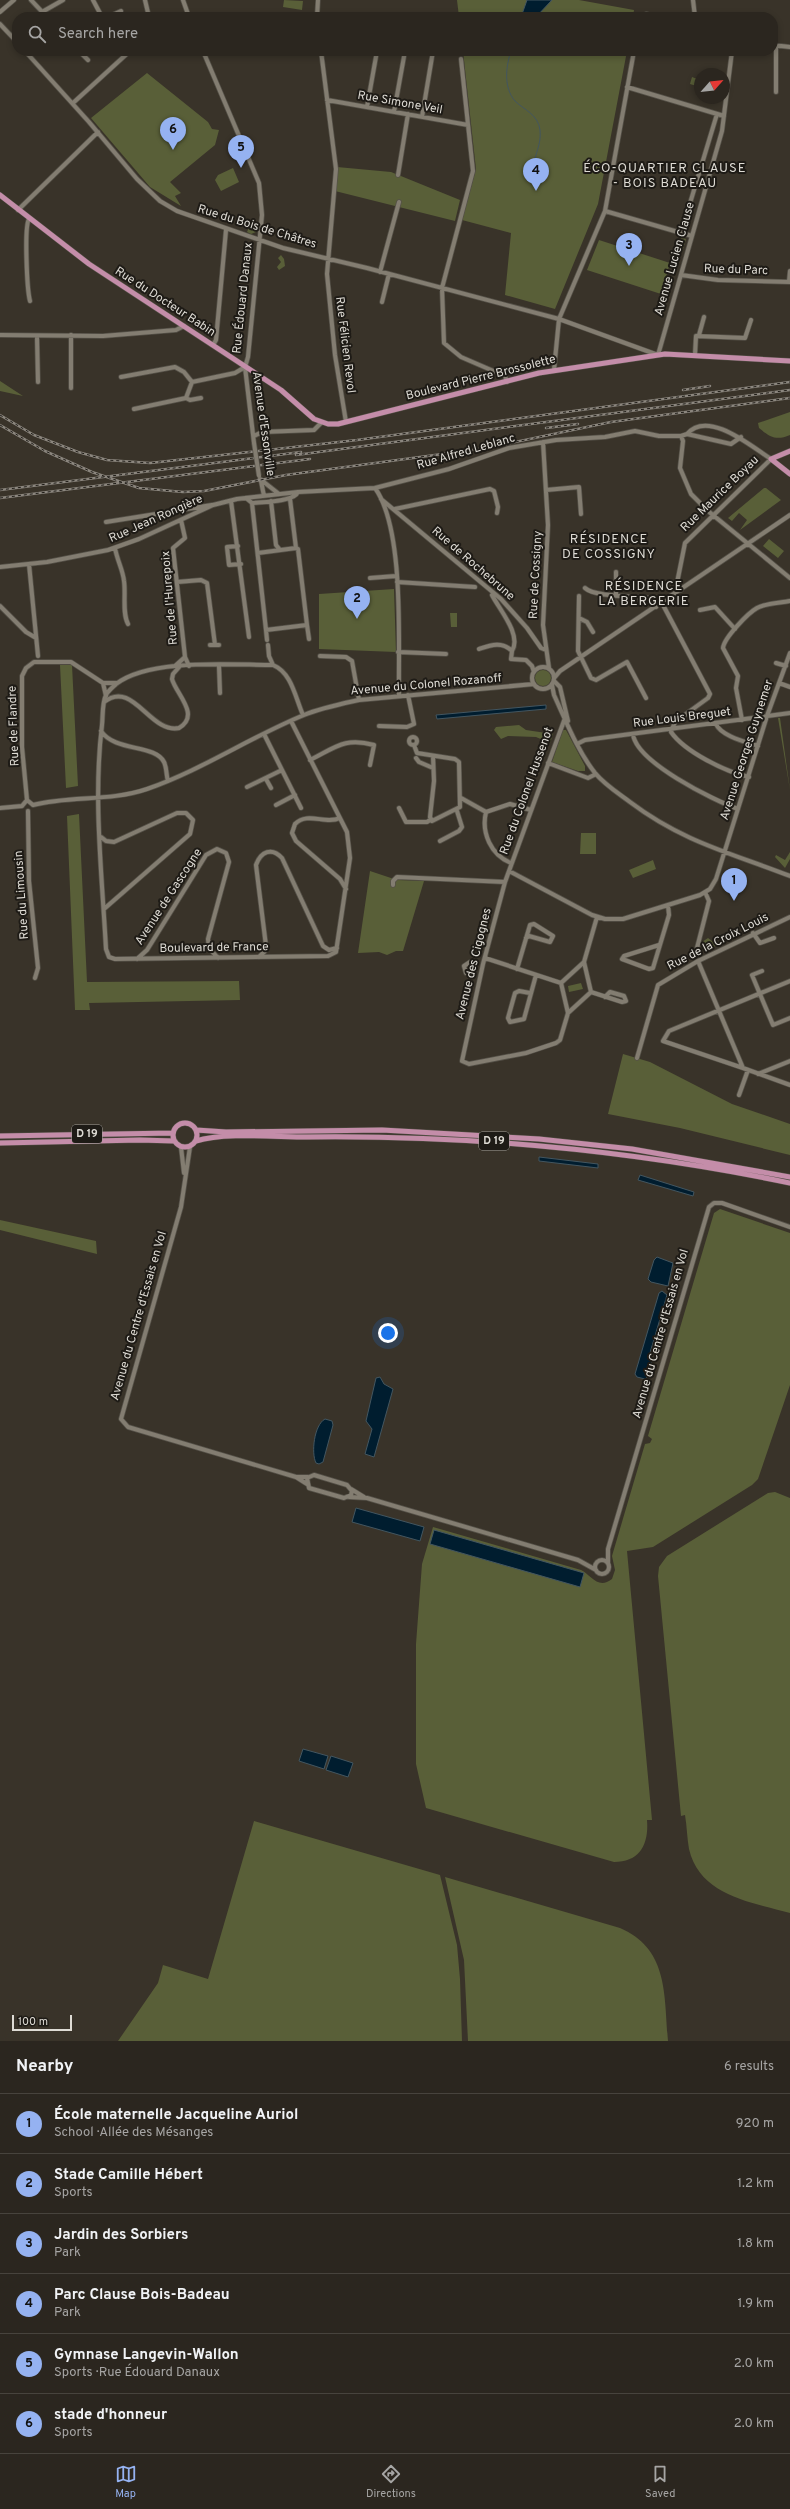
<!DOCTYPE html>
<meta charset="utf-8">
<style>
body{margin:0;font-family:Overpass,sans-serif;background:#332e28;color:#f1f3f6}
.compass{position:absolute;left:694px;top:68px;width:36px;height:36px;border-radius:50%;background:#2b261f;box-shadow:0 2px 6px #0003;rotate:63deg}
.scale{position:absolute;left:12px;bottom:10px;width:60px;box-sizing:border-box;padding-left:4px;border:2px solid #dedbd4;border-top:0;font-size:11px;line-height:14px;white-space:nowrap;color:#dedbd4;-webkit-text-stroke:3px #1e1b16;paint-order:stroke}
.you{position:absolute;left:388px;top:1333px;width:14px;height:14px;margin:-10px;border:3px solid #fff;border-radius:50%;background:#1a73e8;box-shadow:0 0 0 6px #1a73e833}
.badge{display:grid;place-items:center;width:26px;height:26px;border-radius:50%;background:#95b2f1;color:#111;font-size:13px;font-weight:700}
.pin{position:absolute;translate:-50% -33px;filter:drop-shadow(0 1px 2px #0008)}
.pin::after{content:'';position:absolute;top:21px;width:14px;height:12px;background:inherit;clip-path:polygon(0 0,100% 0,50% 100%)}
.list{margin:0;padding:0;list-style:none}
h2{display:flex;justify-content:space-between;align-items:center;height:52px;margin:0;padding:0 16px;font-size:17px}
h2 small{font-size:13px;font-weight:400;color:#a6a5a4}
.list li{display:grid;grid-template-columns:26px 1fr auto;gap:12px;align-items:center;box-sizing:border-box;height:60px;padding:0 16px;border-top:1px solid #47433d}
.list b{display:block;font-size:15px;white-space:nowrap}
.list p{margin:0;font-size:13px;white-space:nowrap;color:#a6a5a4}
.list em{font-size:13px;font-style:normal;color:#a6a5a4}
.icon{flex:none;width:22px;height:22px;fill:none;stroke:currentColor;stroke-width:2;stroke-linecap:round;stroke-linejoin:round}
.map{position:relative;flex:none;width:790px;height:2041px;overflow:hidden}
.search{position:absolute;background:#2b261f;box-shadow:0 2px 6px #0003;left:12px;right:12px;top:12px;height:44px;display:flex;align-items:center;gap:10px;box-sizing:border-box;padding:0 14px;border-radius:16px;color:#a6a5a4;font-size:15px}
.sheet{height:412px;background:#2b261f}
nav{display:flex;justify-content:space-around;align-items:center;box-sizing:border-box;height:56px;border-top:1px solid #47433d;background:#2b261f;font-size:11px;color:#a6a5a4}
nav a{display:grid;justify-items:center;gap:2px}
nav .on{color:#95b2f1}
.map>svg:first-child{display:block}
</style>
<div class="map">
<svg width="790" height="2041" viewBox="0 0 790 2041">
<rect width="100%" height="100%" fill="#393329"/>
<!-- green -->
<path fill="#595f38" d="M284,0L303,1L302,10L283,7Z
M457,0H579L634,10L633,17H459Z
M463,51H627L598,204L555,309L505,295L511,233L462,220L476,169Z
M147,73L208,122L212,129L219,130L215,145L170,182L181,193L175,196L181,206L150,187L91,118Z
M692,77L700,80V87L690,84Z
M337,167L391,172L460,200L455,221L335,191Z
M233,168L239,182L221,191L215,180L218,175Z
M257,222L256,232L251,234L247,232L250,225Z
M681,238L686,239L682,252L677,251Z
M599,240L670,263L661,294L587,270Z
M677,252L681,253L676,272L672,271Z
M281,255L284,259L285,266L279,270L277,267L281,262L278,258Z
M0,381L23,396L0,391Z
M790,412V435C776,441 770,437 759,428L758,423Z
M764,488H766L781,500L740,530L747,520L739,513L732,521L728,518Z
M769,539L784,551L778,558L763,546Z
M394,589L396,652L319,649V594Z
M450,613H457V627H451Z
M60,665H72L78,786L66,788Z
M535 678a8 8 0 1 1 16 0a8 8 0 1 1-16 0Z
M713,711L714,718L701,720L700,713Z
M778,718H780L790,790Z
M519,725L526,730L553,734L550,743L536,737L508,736L501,739L494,730L496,727Z
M563,730H566L585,766V771H578L552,762Z
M79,814L87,982L239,981L240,1000L89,1003L90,1010H75L67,816Z
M581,833H596V854H580Z
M790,852V859L785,868L775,857L776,855L785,860Z
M653,860L656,869L633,878L629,870Z
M370,871L397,880L424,881L403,951H396L387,955L379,952L358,953Z
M708,938L717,945L707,951L702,942Z
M581,983L583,989L569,992L568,986Z
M623,1054L650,1062L732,1104L790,1124V1155L680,1128L608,1114Z
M720,1209L790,1233V1385L758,1479L752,1485L653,1547L627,1551L652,1820H647C649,1844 640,1862 614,1862L426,1808L416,1764V1644L422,1564L433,1527L581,1570C591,1575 598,1590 612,1579L615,1570L612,1556L645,1444L650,1443L652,1439L648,1436L714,1213Z
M0,1220L96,1241L97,1254L0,1230Z
M775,1492L790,1498V1913C751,1902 700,1896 689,1849C687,1838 687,1827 685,1815L681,1816L658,1576L659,1567L667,1556L768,1493Z
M254,1821L440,1875L457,1945L460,1979L462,2041H118L158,1983L163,1965L208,1979Z
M445,1877L620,1928C669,1949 664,1996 668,2041H468L464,1960Z"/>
<!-- water -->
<path fill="#001d2f" stroke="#435660" d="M527,0H552L536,17H521Z
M546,705V709L437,719L436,715Z
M539,1157L598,1164V1168L539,1161Z
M640,1175L694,1192L693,1196L638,1180Z
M657,1257L673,1263L668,1286L651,1282L648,1279L654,1260Z
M662,1291L667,1295L650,1353C652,1361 653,1373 645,1379L637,1377L635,1374L659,1293Z
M380,1377L384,1384L393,1389L374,1457L365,1454L372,1429L366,1421L376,1378Z
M325,1419L332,1421L333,1425L323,1462L319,1464L316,1463C311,1453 314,1425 325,1419Z
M356,1508L424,1527L420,1541L352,1522Z
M434,1530L584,1573L580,1587L430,1544Z
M303,1749L328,1756L324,1769L299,1761Z
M331,1756L353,1763L348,1777L326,1770Z"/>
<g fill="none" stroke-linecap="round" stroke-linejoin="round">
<!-- stream -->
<path stroke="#435660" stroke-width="1" d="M511,51C506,66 503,87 515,101C524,110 538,114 540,130C542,152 528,157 537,184"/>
<defs>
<path id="minor" d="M31,0L47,17
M93,0L102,17
M145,0L149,17
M183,0L189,17
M693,0L695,17
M0,12L14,0
M42,12L63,0
M108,17L121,11
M317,17L318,0
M641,17L646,14L658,17
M0,24L17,42
M773,45L790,47
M776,45V92
M25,51L89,122L137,179L160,201L177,211L283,248L367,268L559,319L658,355L722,131L732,51
M79,51L88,60
M203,51L259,183L262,215L248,357L245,367L254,443
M321,51L336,169L327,274L335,355L346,422
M461,59L473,171L442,288L444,343L461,357L505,376L507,382
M627,87L724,116
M327,100L468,125
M73,103L130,51
M367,107L377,51
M394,112L405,51
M422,117L433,51
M398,175L408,114
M18,210L98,132
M605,211L692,236
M29,219C24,227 27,290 30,301
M681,233L717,114
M380,272L399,202
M681,275L718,280L790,282
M789,282L790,271
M382,302L389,274
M0,335L103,336L176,330L184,326
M71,335V388
M699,335L704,317
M37,336L38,382
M213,345L216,340L226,230
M695,355L696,336L745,338L751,320
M554,370L559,319L605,211L634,51
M121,377L175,367L184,372L192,382
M186,398L190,400L201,398
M134,409L186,398L192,382L235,373L245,367
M254,436L262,432L314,430L321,423
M681,436L683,441L680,468L691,494L708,511L790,578
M543,442L548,525L543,625L549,668
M260,479L279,494
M261,481L264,496
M375,488C405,530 398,644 399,696
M546,490L579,487L581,514
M246,498L252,503C263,502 294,502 298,492
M290,499L296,548
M381,499L501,599L527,628L541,648L546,650
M231,501L249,637
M271,501L276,545L280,550
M252,503L266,630L307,625L298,549L296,548L258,553
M395,509L490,489L494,491L498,507L497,513
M181,520L185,538L173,548L185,657L189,666
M106,522L212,505
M238,546L227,547L229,565L241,564
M115,548C117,560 123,570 124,581C126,594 122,613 128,624
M29,564L38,656
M0,567L47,562L108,550L139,539L213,505L237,499L298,492L375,488L449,469L509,448L556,440L605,437L635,431L659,436H681L687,434L731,444L741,437
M370,578L396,576
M177,582L201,580L207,583L215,645
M397,582L475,587
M585,588C594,597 634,596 650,598L656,607
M681,590L677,583L685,543L771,459C752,447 708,409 687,434
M616,594V572
M492,595C499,609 522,635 512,651
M579,596L578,651L591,678L596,680L627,662L646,698
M662,603L710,694L708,698L675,722L671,732C685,752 726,772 749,777
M0,606L26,632L36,638
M700,610L715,607L735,629
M579,618L587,622L593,632
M307,625L309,639
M266,630L267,640
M210,645H219
M268,645L269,656L273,665
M479,649C491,645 502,641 512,651L511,659L526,660L532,666L534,672
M398,652L446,654
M320,656L346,657L352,661L359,700
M776,663L786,666
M175,666L185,657
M219,666L220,693
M532 678a11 11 0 1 1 22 0a11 11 0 1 1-22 0Z
M555,677L560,671L790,515
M554,681L560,687L568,721
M103,683L106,696
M779,683L790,687
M552,685L554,695C566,721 577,750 595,773C605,785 618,793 630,802C683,842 731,853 790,876
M104,702C133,679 150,734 179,728C201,715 176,694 172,679L173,674L180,666
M565,718L505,882L483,964L462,1061L469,1064L526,1053L556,1043L560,1040L568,1013
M742,720L736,688L738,676L723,648C724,638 748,613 757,608C766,603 780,603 790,601
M291,721L347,832L350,858L336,952L328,956L115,959L109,957L106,949C102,875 93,798 102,725C103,716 102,703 106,695C108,691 113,687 116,684C150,658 230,665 273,665C292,673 295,697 303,715
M716,724C721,736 746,742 758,746
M379,726L407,727L414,724L408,695
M101,731C115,752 155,744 164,762C167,768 166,775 168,781
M264,734L301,808
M633,734C636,762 713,800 738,809
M409 741a4 4 0 1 1 8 0a4 4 0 1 1-8 0Z
M577,744L585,740L790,713
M414,745L417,753L455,759L459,762L460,807L432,821L430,817L434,781L433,756
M416,758L419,762L433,768
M310,760C336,747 345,737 374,745L370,765
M548,763L588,778L596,774
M266,779L271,788
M247,787L282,770
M461,798L486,812
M27,800L22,747V676L26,668L34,662H71L103,683H117
M33,805C70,795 109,802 147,789C202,770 250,737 304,715C321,708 341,704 359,700L534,684
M276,805L295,795
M22,806L27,800L33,805
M0,808L22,806
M399,808L406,822H427L430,820
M28,811L29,881L38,968L35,978
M340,818C325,825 308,811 295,824L292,833L296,841L340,879L346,889
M101,837L106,841L114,842L177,813H186L193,820L190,834L104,909
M440,841L459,831L462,827L457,811
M511,863C491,855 481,833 486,812L510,804L531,810
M509,871L592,915L605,919H623L700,895L710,889L716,879L767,716L790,653
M393,885V881L397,877L505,882
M753,933L760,943L774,938
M659,945L624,956L622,959L649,969L653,968L669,915L668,905
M696,952L709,901L705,892
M259,957L265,951L266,946L256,865C261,851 272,847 282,858L323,946L329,950L337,948
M485,958L561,983
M137,959L147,950L206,855L217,849L226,853L229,862L208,939L209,948L218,958
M698,961L743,1068L790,1085
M584,962L561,983L568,1013L591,992L584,962L597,917
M517,969L530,925L534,924L553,936L550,942L529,936L526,938
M762,971L752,975L773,1025L790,1018
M474,972L466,973L464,966L470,962L475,967
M591,992L622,1002L626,1001L624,996L610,992L605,997
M530,993L519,991L515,993L508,1018L510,1022L524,1019L536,975
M637,1058L658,985L698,961L790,917
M743,1068L663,1041L669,1031L790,981
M758,1074L790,1061
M739,1095L748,1070
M181,1147L184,1173
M190,1147L181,1207L121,1419L128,1427L296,1477H308
M314,1475L347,1485L352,1491L351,1495L344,1498L309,1488L307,1478Z
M296,1477L307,1484
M351,1489L364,1497
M349,1497L367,1498L578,1560L596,1570
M595 1567a7 7 0 1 1 14 0a7 7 0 1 1-14 0Z
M608,1563V1549L709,1207L714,1203H722L790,1227"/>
<path id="major" d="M0,195L89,264L281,390L314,419L328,424H338L539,373L665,354L790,361
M790,451L771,459L790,474
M173 1135a12 12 0 1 1 24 0a12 12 0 1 1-24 0Z
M196,1130L226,1132L382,1130L539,1139L632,1149L790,1177
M0,1136L173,1133
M196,1141C224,1132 276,1137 307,1137C470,1135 630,1150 790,1183
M0,1143L140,1140L174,1141"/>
</defs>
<!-- minor casing -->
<use href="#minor" stroke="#555148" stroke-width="5.5"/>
<!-- major casing -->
<use href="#major" stroke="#555148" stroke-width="6"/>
<!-- minor -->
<use href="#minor" stroke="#837d71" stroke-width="4"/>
<!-- major -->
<use href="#major" stroke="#c48da9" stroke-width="5"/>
<defs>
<path id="rail" d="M683,390L710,386
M0,415L34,435L78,452L107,460L150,463L357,440L790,382
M0,425L45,451L92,472L139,488L183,492L204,491L286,475L487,448L611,422L790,398
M546,428L578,424
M296,455L790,390
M0,490L301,452
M0,498L310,459"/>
</defs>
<!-- rail casing -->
<use href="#rail" stroke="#8b867e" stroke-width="2.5"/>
<!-- rail -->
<use href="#rail" stroke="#1e1b16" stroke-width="1" stroke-dasharray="3" stroke-linecap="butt"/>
<defs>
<path id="minor-bridge" d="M254,443L259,476"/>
</defs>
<!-- minor-bridge casing -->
<use href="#minor-bridge" stroke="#555148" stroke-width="5.5" stroke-linecap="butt"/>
<!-- minor-bridge -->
<use href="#minor-bridge" stroke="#837d71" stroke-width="4"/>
</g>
<g text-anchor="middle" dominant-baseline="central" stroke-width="4" stroke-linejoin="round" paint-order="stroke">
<!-- shield labels -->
<g fill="#1e1b16" stroke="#a4a19b" stroke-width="1">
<rect x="72" y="1125" width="30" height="18" rx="3"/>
<rect x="479" y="1132" width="30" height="18" rx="3"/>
</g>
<g font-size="11" font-weight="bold" fill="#dedbd4">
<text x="87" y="1134">D 19</text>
<text x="494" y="1141">D 19</text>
</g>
<!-- street labels -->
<g font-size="12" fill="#dedbd4" stroke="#1e1b16">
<text transform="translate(400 103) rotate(10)">Rue Simone Veil</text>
<text transform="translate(257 227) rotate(17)">Rue du Bois de Châtres</text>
<text transform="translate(675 259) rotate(-74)">Avenue Lucien Clause</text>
<text transform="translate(736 270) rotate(2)">Rue du Parc</text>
<text transform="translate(243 298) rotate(-84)">Rue Édouard Danaux</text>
<text transform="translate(165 302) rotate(33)">Rue du Docteur Babin</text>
<text transform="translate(345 345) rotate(83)">Rue Félicien Revol</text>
<text transform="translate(481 378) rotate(-14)">Boulevard Pierre Brossolette</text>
<text transform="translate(263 424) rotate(82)">Avenue d'Essonville</text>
<text transform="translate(466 452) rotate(-16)">Rue Alfred Leblanc</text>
<text transform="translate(720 494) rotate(-44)">Rue Maurice Boyau</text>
<text transform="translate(156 519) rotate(-24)">Rue Jean Rongière</text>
<text transform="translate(473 564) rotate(41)">Rue de Rochebrune</text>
<text transform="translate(536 575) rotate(-87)">Rue de Cossigny</text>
<text transform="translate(170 598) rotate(-95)">Rue de l'Hurepoix</text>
<text transform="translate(426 685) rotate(-5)">Avenue du Colonel Rozanoff</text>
<text transform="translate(682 718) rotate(-7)">Rue Louis Breguet</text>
<text transform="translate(14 726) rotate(-92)">Rue de Flandre</text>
<text transform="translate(747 750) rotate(-72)">Avenue Georges Guynemer</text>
<text transform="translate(527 791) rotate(-70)">Rue du Colonel Hussenot</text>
<text transform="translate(22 895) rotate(-94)">Rue du Limousin</text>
<text transform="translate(169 897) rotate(-57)">Avenue de Gascogne</text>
<text transform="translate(718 942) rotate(-27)">Rue de la Croix Louis</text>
<text transform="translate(214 948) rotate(-1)">Boulevard de France</text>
<text transform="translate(474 964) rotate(-76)">Avenue des Cigognes</text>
<text transform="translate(139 1316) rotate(-74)">Avenue du Centre d'Essais en Vol</text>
<text transform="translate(661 1334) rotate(-74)">Avenue du Centre d'Essais en Vol</text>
</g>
<!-- neighbourhood labels -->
<g font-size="13" letter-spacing="1" fill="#dedbd4" stroke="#1e1b16">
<text x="665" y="169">ÉCO-QUARTIER CLAUSE<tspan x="665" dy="15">- BOIS BADEAU</tspan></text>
<text x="609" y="540">RÉSIDENCE<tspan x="609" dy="15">DE COSSIGNY</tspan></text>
<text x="644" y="587">RÉSIDENCE<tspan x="644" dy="15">LA BERGERIE</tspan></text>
</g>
</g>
</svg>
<svg class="compass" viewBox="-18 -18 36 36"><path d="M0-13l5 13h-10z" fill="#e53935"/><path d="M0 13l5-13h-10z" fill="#a6a5a4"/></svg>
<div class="scale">100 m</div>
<div class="you"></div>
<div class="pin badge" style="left:734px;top:901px">1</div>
<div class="pin badge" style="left:357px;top:619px">2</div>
<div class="pin badge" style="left:629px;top:266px">3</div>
<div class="pin badge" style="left:536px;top:191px">4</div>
<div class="pin badge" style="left:241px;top:168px">5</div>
<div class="pin badge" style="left:173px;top:150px">6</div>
<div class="search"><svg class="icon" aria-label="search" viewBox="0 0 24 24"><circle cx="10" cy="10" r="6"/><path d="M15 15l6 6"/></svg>Search here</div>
</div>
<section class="sheet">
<h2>Nearby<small>6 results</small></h2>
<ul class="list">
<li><span class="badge">1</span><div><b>École maternelle Jacqueline Auriol</b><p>School · Allée des Mésanges</p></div><em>920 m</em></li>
<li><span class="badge">2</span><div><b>Stade Camille Hébert</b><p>Sports</p></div><em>1.2 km</em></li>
<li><span class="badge">3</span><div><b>Jardin des Sorbiers</b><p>Park</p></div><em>1.8 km</em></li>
<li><span class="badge">4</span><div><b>Parc Clause Bois-Badeau</b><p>Park</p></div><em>1.9 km</em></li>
<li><span class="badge">5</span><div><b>Gymnase Langevin-Wallon</b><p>Sports · Rue Édouard Danaux</p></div><em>2.0 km</em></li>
<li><span class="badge">6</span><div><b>stade d'honneur</b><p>Sports</p></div><em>2.0 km</em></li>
</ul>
</section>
<nav>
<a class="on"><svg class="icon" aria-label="map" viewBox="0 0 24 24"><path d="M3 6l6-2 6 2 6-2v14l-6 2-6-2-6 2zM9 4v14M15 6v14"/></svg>Map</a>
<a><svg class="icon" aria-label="directions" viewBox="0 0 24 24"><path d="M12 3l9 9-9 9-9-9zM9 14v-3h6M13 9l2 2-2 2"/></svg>Directions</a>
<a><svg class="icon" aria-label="saved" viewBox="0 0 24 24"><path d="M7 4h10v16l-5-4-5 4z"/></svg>Saved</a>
</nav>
